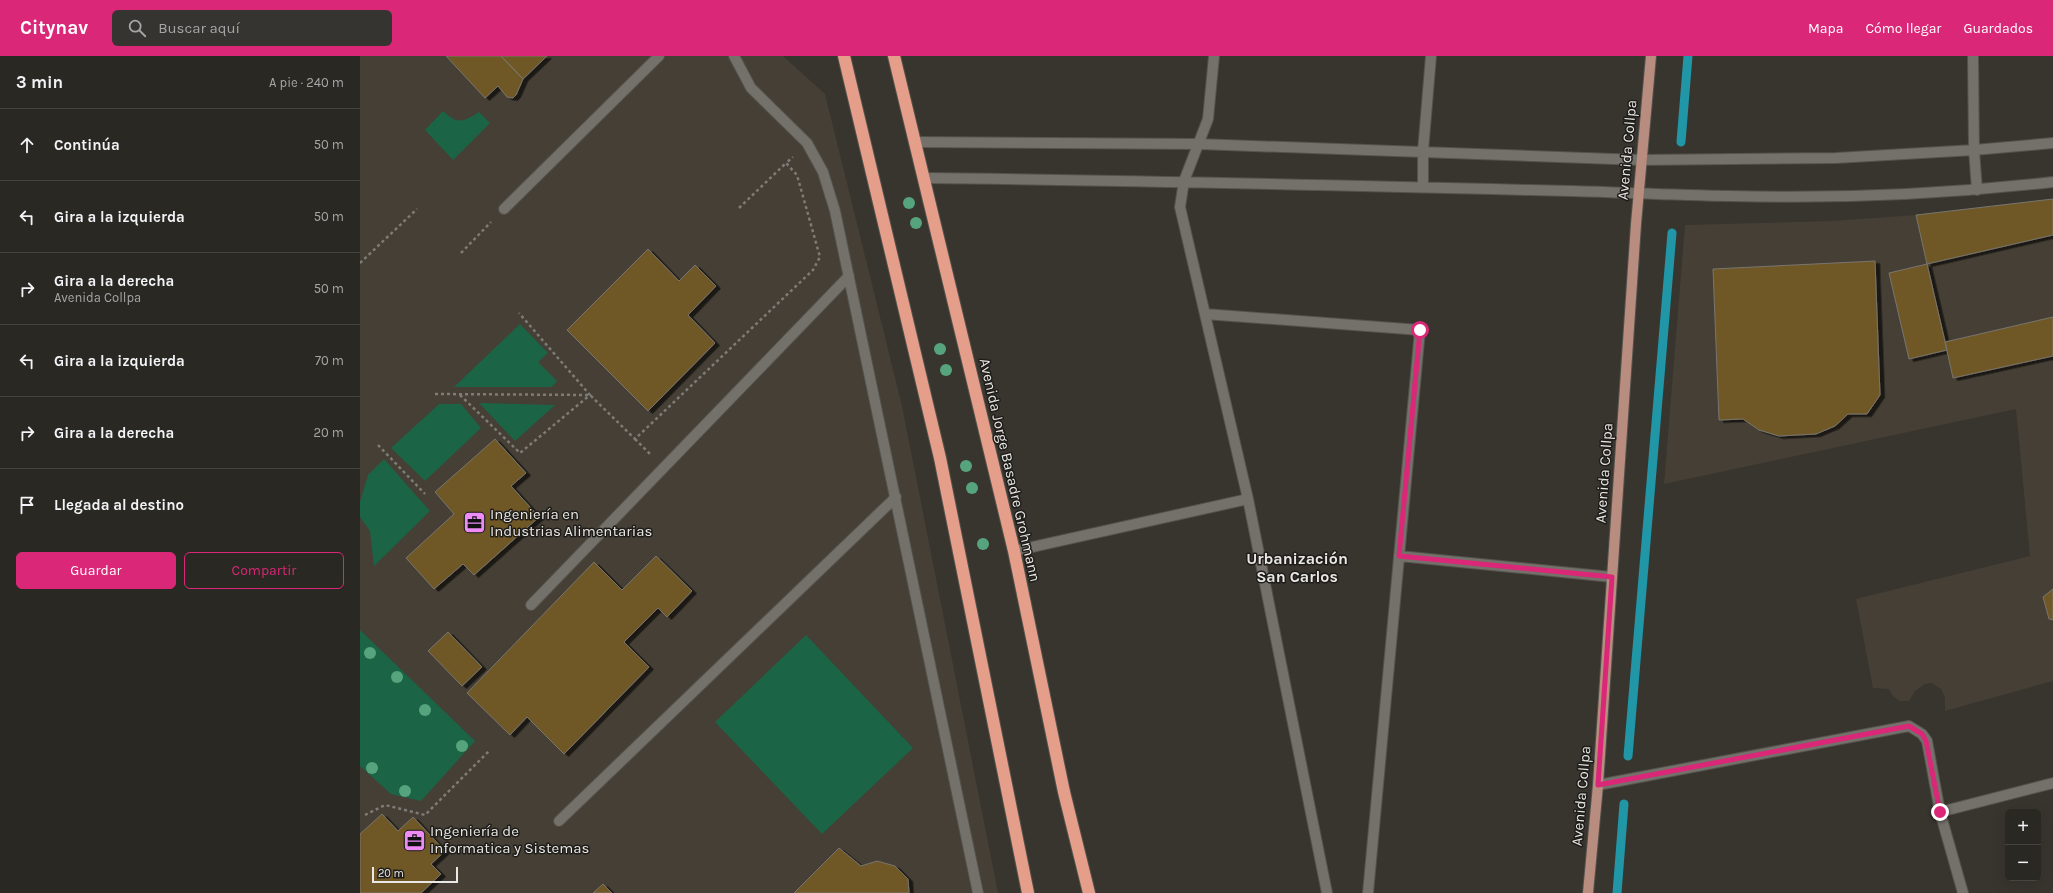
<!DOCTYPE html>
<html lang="es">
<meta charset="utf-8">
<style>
body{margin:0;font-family:Karla,sans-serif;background:#363430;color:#f1f3f6}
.controls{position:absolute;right:12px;bottom:12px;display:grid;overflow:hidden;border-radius:6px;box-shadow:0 4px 16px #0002}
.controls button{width:36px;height:36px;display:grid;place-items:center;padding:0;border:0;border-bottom:1px solid #464441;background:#2a2823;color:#f1f3f6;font:20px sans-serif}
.scale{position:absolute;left:12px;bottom:10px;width:86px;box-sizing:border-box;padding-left:4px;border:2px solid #eae8e5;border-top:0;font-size:11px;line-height:14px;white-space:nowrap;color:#eae8e5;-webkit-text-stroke:3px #1e1d1a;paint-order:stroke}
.stop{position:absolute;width:12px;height:12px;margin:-9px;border:3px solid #db2777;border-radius:50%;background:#fff}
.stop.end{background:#db2777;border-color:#fff;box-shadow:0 1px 4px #0008}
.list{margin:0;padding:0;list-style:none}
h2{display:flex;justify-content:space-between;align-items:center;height:52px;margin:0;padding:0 16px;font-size:17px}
h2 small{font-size:13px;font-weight:400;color:#a5a6a6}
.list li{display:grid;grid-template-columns:26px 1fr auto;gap:12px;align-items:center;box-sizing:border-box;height:72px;padding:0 16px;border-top:1px solid #464441}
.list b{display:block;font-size:15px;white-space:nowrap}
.list p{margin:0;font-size:13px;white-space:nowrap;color:#a5a6a6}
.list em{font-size:13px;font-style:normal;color:#a5a6a6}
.actions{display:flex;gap:8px;padding:12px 16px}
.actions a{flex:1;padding:9px 0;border:1px solid #db2777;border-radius:6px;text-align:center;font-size:14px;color:#db2777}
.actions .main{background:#db2777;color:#fff}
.icon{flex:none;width:22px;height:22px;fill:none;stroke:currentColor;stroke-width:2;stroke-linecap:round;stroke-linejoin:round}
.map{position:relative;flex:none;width:1693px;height:837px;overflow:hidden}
header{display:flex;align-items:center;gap:24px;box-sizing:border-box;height:56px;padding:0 20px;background:#db2777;color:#fff}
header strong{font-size:19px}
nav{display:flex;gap:22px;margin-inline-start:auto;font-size:14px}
.search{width:280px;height:36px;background:#363430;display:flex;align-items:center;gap:10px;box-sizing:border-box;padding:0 14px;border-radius:6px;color:#a5a6a6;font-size:15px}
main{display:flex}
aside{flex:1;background:#2a2823}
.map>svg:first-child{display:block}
</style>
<header>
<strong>Citynav</strong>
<div class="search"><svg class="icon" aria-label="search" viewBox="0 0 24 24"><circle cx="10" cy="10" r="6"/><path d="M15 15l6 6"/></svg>Buscar aquí</div>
<nav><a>Mapa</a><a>Cómo llegar</a><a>Guardados</a></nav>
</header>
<main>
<aside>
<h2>3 min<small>A pie · 240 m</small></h2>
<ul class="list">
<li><svg class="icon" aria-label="ahead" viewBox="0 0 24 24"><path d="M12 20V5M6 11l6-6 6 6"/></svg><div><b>Continúa</b></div><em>50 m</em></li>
<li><svg class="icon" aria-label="left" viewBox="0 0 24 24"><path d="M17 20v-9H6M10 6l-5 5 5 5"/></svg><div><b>Gira a la izquierda</b></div><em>50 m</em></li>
<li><svg class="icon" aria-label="right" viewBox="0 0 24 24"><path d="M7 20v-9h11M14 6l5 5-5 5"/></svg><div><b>Gira a la derecha</b><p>Avenida Collpa</p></div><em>50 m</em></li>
<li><svg class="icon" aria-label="left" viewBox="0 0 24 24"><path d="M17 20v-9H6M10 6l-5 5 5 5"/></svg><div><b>Gira a la izquierda</b></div><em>70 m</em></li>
<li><svg class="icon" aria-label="right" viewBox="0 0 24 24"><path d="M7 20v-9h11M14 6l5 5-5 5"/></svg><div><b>Gira a la derecha</b></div><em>20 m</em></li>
<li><svg class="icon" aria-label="arrive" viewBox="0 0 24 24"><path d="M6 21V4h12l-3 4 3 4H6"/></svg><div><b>Llegada al destino</b></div></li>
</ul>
<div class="actions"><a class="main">Guardar</a><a>Compartir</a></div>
</aside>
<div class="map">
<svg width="1693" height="837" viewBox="0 0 1693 837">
<defs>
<filter id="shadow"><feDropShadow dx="4.5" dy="2.5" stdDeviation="0" flood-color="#0009"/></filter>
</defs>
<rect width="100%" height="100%" fill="#38352f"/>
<!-- built -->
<path fill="#453f35" d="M0,0H423L465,38L542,350L638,837H0Z
M1693,143V625L1585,655V642L1581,633L1572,627L1565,628L1555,635L1549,645H1540L1533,640L1529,633L1513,632L1496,543L1670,500L1656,353L1304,428L1325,169L1472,165L1556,159Z"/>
<!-- green -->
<path fill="#1b6446" d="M83,55C97,68 102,67 119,56L130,67L93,104L65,74Z
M160,268L188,297L178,306L197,325L192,331H94Z
M119,347L195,349L155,385Z
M79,348H101L121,372L65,425L31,392Z
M24,403L70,455L14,510L10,475L0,461V446L8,419Z
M0,574L115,685L61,745L31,738L0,710Z
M446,579L553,692L462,778L355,666Z"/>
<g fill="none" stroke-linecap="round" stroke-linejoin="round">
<!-- stream -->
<path stroke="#2196a7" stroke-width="9" d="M1321,86L1328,0
M1268,700L1312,177
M1257,837L1264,748"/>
</g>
<!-- building -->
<path fill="#705926" stroke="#78756f" filter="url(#shadow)" d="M86,0H141L163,23L156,39L153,42L147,41L138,30L125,42Z
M141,0H187L163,23Z
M1693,143V179L1567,208L1556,159Z
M288,193L319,225L335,209L356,230L328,259L355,287L288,355L207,274Z
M1515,205L1520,339L1507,358H1488L1475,370L1456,378L1419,380L1399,374L1383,363L1359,364L1353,213Z
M1567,208L1587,294L1549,303L1529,217Z
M1693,261V300L1593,322L1585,286Z
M135,383L166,417L151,430L179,461L114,519L103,508L74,533L46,502L94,458L75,436Z
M296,500L332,535L307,561L298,552L264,586L289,611L204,698L167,661L150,679L107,637L234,506L262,534Z
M1693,533V564L1689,563L1683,541Z
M88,576L122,611L102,630L68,595Z
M22,758L38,775L53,761L85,795L71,808L81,818L61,837H0V778Z
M479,792L501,810L517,805L535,810L548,823L549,837H434Z
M243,828L252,837H233Z"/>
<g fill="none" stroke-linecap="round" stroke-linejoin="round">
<defs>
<path id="minor" d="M374,0L391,32L447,87L463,116L475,155L618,837
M854,0L848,63L824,125L820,151L888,443L967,837
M1613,0L1614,94L1617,134
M554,86L839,88L1281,104L1476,102L1614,94L1693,87
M563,122C766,124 968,129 1171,134C1237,135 1303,139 1370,140C1477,143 1586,138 1693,126
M1063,131V95L1071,0
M144,153L299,0
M845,258L1060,274L1008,837
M654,495L888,443
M1039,500L1252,521
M171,549L489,220
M1238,729L1549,670L1562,678L1567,685L1580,756L1603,837
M1580,756L1693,727
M199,765L536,441"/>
<path id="major" d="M1228,837L1238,729L1276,168L1291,0"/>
<path id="highway" d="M484,0L580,402L668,837
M534,0L654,495L704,736L729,837"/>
</defs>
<!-- minor casing -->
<use href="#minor" stroke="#54524d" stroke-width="12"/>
<!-- major casing -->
<use href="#major" stroke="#54524d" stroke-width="12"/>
<!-- highway casing -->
<use href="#highway" stroke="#54524d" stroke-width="14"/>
<!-- path -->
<path stroke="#7e7c77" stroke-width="2.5" stroke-dasharray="3 3" stroke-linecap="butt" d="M379,152L426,107
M101,197L131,166
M0,207L57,153
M75,338L230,339L275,383L453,214L460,201L437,119L426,107L433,101
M100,339L160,397L230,339L159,257
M275,383L290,398
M18,389L65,438
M5,759L25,749L65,759L130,694"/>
<!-- minor -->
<use href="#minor" stroke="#74716b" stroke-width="10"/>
<!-- major -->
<use href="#major" stroke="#b88c7e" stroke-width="10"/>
<!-- highway -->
<use href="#highway" stroke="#e59e8a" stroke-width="12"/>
</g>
<!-- trees -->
<g fill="#56a47e">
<circle cx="549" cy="147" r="6"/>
<circle cx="556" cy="167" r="6"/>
<circle cx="580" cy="293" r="6"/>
<circle cx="586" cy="314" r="6"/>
<circle cx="606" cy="410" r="6"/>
<circle cx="612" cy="432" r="6"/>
<circle cx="623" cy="488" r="6"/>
<circle cx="10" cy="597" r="6"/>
<circle cx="37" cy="621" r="6"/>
<circle cx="65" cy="654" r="6"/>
<circle cx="102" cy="690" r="6"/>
<circle cx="12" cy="712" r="6"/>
<circle cx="45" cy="735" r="6"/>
</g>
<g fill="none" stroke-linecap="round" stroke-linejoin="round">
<!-- route -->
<path stroke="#db2777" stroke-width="5" d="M1060,274L1039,500L1252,521L1238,729L1549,670L1562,678L1566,685L1580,756"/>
</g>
<!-- icons -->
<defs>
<symbol id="office-square" viewBox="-11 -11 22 22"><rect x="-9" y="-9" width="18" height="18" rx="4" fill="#ef8bf7" stroke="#1e1d1a"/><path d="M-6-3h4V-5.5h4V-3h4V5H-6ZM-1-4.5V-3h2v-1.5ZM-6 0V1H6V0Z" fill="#111"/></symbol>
</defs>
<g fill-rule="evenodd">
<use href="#office-square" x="102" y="454" width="25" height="25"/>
<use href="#office-square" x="42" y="772" width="25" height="25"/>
</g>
<g text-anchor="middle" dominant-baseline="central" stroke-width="3" stroke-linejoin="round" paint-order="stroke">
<!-- street labels -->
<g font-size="15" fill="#eae8e5" stroke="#1e1d1a">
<text transform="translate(1267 94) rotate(-85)">Avenida Collpa</text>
<text transform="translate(650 414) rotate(77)">Avenida Jorge Basadre Grohmann</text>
<text transform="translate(1244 417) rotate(-86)">Avenida Collpa</text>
<text transform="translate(1221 740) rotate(-85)">Avenida Collpa</text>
</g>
<!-- poi labels -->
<g font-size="15" fill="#eae8e5" stroke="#1e1d1a" text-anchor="start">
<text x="130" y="458">Ingeniería en<tspan x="130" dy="17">Industrias Alimentarias</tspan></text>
<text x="70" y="775">Ingeniería de<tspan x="70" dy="17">Informatica y Sistemas</tspan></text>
</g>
<!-- neighbourhood labels -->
<g font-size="16" font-weight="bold" fill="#eae8e5" stroke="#1e1d1a">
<text x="937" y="502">Urbanización<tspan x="937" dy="18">San Carlos</tspan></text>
</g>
</g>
</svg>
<div class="controls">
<button>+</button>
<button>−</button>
</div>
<div class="scale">20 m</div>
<div class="stop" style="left:1060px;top:274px"></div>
<div class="stop end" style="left:1580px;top:756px"></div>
</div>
</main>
